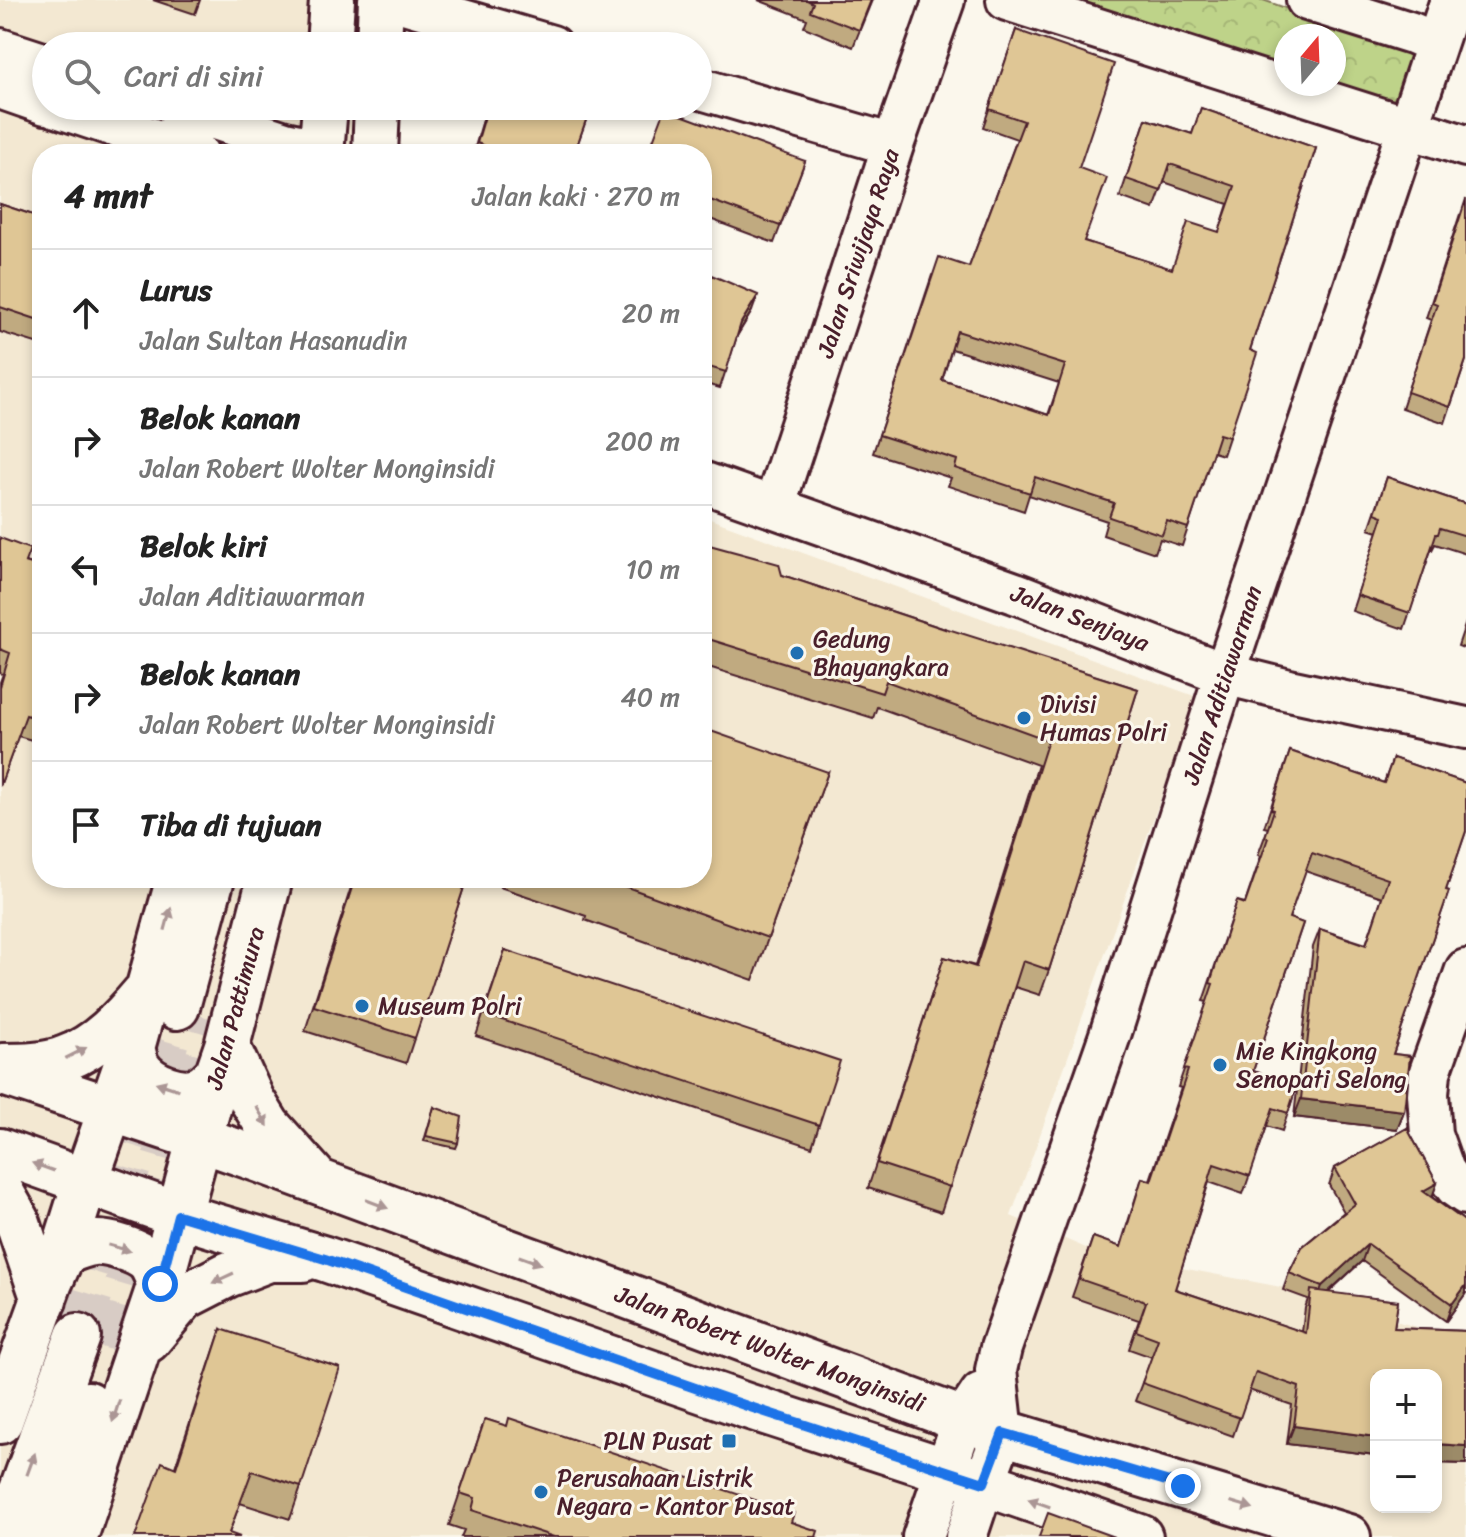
<!DOCTYPE html>
<html lang="id">
<meta charset="utf-8">
<style>
body{margin:0;font-family:Sriracha,sans-serif;background:#f6f6f6;color:#222}
.controls{position:absolute;right:24px;bottom:24px;display:grid;overflow:hidden;border-radius:16px;box-shadow:0 4px 12px #0003}
.controls button{width:72px;height:72px;display:grid;place-items:center;padding:0;border:0;border-bottom:2px solid #e0e0e0;background:#fff;color:#222;font:40px sans-serif}
.compass{position:absolute;left:1274px;top:24px;width:72px;height:72px;border-radius:50%;background:#fff;box-shadow:0 4px 12px #0003;rotate:19deg}
.stop{position:absolute;width:24px;height:24px;margin:-18px;border:6px solid #1a73e8;border-radius:50%;background:#fff}
.stop.end{background:#1a73e8;border-color:#fff;box-shadow:0 2px 8px #0008}
.list{margin:0;padding:0;list-style:none}
h2{display:flex;justify-content:space-between;align-items:center;height:104px;margin:0;padding:0 32px;font-size:34px}
h2 small{font-size:26px;font-weight:400;color:#767676}
.list li{display:grid;grid-template-columns:52px 1fr auto;gap:24px;align-items:center;box-sizing:border-box;height:128px;padding:0 32px;border-top:2px solid #e0e0e0}
.list b{display:block;font-size:30px;white-space:nowrap}
.list p{margin:0;font-size:26px;white-space:nowrap;color:#767676}
.list em{font-size:26px;font-style:normal;color:#767676}
.icon{flex:none;width:44px;height:44px;fill:none;stroke:currentColor;stroke-width:2;stroke-linecap:round;stroke-linejoin:round}
.map{position:relative;flex:none;width:1466px;height:1537px;overflow:hidden}
.search{position:absolute;background:#fff;box-shadow:0 4px 12px #0003;left:32px;top:32px;width:680px;height:88px;display:flex;align-items:center;gap:20px;box-sizing:border-box;padding:0 28px;border-radius:44px;color:#767676;font-size:30px}
.panel{position:absolute;background:#fff;box-shadow:0 4px 12px #0003;left:32px;top:144px;width:680px;height:744px;border-radius:32px}
.map>svg:first-child{display:block}
</style>
<div class="map">
<svg width="1466" height="1537" viewBox="0 0 1466 1537">
<defs>
<pattern id="forest-crowns" width="20" height="18" patternUnits="userSpaceOnUse" patternTransform="scale(2)"><rect width="20" height="18" fill="#bed389"/><path d="M2 6a3 3 0 1 1 6 0M12 15a3 3 0 1 1 6 0" fill="none" stroke="#a5b576"/></pattern>
</defs>
<rect width="100%" height="100%" fill="#fbf7ec"/>
<filter id="ink" filterUnits="userSpaceOnUse"><feTurbulence type="fractalNoise" baseFrequency=".0125" numOctaves="2"/><feDisplacementMap in="SourceGraphic" scale="16" xChannelSelector="R" yChannelSelector="G"/><feConvolveMatrix kernelMatrix="1 2 1 2 8 2 1 2 1" color-interpolation-filters="sRGB"/></filter>
<g filter="url(#ink)">
<!-- built -->
<path fill="#f3e8d2" fill-rule="evenodd" d="M0,0H404L403,46H46V106H400L399,154H42V878H702V516L1197,697L1011,1216L1093,1251L1286,1288L1466,1342V1537H0ZM1376,1375H1436V1507H1376Z"/>
<!-- forest -->
<path fill="url(#forest-crowns)" stroke="#84795a" stroke-width="2" d="M1057,0H1263L1427,58L1402,118L1334,84V36H1286V79Z"/>
<g fill="none" stroke-linecap="round" stroke-linejoin="round">
<!-- major-tunnel -->
<path stroke="#d8ccc5" stroke-width="44" stroke-dasharray="44 22" stroke-linecap="butt" d="M78,1336L177,1007
M108,1349L206,1017"/>
<defs>
<path id="minor" d="M394,0L552,46
M1007,0L1466,146
M1307,0L1412,33L1435,43
M0,49L46,64
M0,88L46,104
M698,88L893,145
M54,106L198,154
M175,106L285,142L322,150
M702,482L1015,593L1225,674L1289,690L1466,728
M774,507L893,145L944,0
M1466,970L1430,1072L1428,1094L1431,1134L1444,1171L1456,1187L1466,1194
M923,1537L963,1420L981,1393
M966,1537L984,1483L1003,1433L996,1370L1001,1348L1110,1035L1225,674L1451,0"/>
<path id="major" d="M329,46L332,0
M379,46L381,0
M321,154L325,106
M375,154L377,106
M177,1007L212,878
M227,1046L252,1100L268,1126L313,1176
M132,1048C134,1054 135,1062 138,1067C149,1085 182,1098 202,1088C207,1085 212,1079 217,1075
M2,1066C23,1066 46,1066 66,1058C98,1046 123,1019 144,994
M0,1072L186,1134L260,1160L963,1420L1348,1537
M0,1151L178,1215L325,1259L747,1406L984,1483L1140,1537
M0,1190L17,1220L44,1300
M63,1253C73,1249 83,1244 94,1243C108,1242 139,1251 148,1261C154,1267 156,1276 160,1284
M148,1340L184,1297L227,1275L269,1259H303
M0,1421L50,1282L63,1253L85,1183L132,1048L179,878
M5,1537L78,1336
M40,1537L88,1404
M75,1537L160,1284L217,1075L227,1046L270,878"/>
</defs>
<!-- minor casing -->
<use href="#minor" stroke="#4a1f2b" stroke-width="46"/>
<!-- major casing -->
<use href="#major" stroke="#4a1f2b" stroke-width="50"/>
<!-- minor -->
<use href="#minor" stroke="#fbf7ec" stroke-width="40"/>
<!-- major -->
<use href="#major" stroke="#fbf7ec" stroke-width="44"/>
</g>
<!-- wall -->
<path fill="#c0aa80" stroke="#4a1f2b" stroke-width="2" fill-rule="evenodd" d="M153,0H200L195,14Z
M758,0H872L853,47L804,27L807,19Z
M1016,30L1079,168L1084,241L1171,269L1219,232L1228,204L1164,182L1154,209L1120,197L1146,119L1192,134L1201,108L1316,148L1250,350L1229,437L1223,455L1213,452L1182,546L1160,539L1155,553L1103,535L1107,521L1029,495L1024,511L948,486L951,478L873,453L932,275L969,267L1017,139L983,127ZM952,349L1059,383L1048,415L942,380Z
M487,106H591L574,154H473Z
M702,154L805,161L774,243L702,216Z
M0,204L42,218V345L0,332Z
M1460,214L1466,360L1445,423L1402,408L1431,320L1426,318Z
M702,271L752,311L737,336L720,388L702,383Z
M1387,477L1466,504V554L1435,544L1432,550H1431L1404,629L1352,611L1378,532L1369,529Z
M0,538L25,562L42,567V743L18,736L0,786V682L3,674L0,673Z
M702,543L782,575L945,629L1138,689L1049,970L1040,995L1015,987L941,1212L868,1188L944,957L975,966L1038,765L877,707L873,718L702,665Z
M1466,622V649L1458,646Z
M1290,751L1384,783L1393,758L1466,783V831L1446,890L1449,891L1393,1054L1410,1056L1404,1111L1397,1129L1294,1117L1313,947L1320,929L1366,944L1382,897L1305,871L1289,918L1303,923L1253,1071L1297,1085L1282,1131L1267,1126L1243,1194L1209,1182L1175,1289L1302,1332L1305,1308L1308,1299L1283,1290L1289,1273L1302,1247L1344,1212L1329,1185L1335,1168L1407,1128L1437,1183L1432,1197L1466,1222V1293L1446,1321L1362,1261L1328,1293L1398,1301L1394,1328L1466,1331V1464L1436,1463V1375H1376V1455L1287,1444L1292,1405L1249,1390L1233,1436L1135,1401L1152,1357L1129,1349L1139,1320L1072,1297L1093,1237L1120,1247L1142,1178L1150,1180L1181,1088L1178,1087L1207,1002L1203,1001L1237,901L1245,903L1261,856L1258,855L1268,828L1264,827Z
M828,772L753,980L585,920L586,916L500,887L503,878H702Z
M354,878H467L406,1063L305,1031Z
M505,950L819,1125L812,1147L476,1036Z
M434,1107L458,1143L456,1148L424,1141Z
M221,1329L301,1487L290,1519L240,1503L229,1533L135,1537L175,1467Z
M485,1419L791,1522L816,1537H461L464,1530L449,1525Z"/>
<!-- shaded-wall -->
<path fill="#9c8b68" stroke="#4a1f2b" stroke-width="2" d="M758,295L752,311L735,339L741,323Z
M1301,1099L1404,1111L1397,1129L1294,1117Z
M1437,1183L1431,1200L1423,1191Z
M1368,1244L1362,1261L1316,1303L1322,1286Z
M1466,1285V1293L1446,1321L1452,1304Z
M1294,1426L1376,1437V1455L1287,1444Z
M1436,1444L1466,1446V1464L1436,1463Z"/>
<!-- building -->
<path fill="#dfc695" stroke="#4a1f2b" stroke-width="2" fill-rule="evenodd" d="M807,0H871L859,30L810,11L813,3Z
M1016,30L1114,64L1079,168L1107,178L1084,241L1172,269L1188,222L1219,232L1235,186L1170,164L1161,191L1126,179L1146,119L1192,134L1201,108L1316,148L1250,350L1257,353L1229,437L1219,434L1188,528L1167,521L1162,535L1109,517L1114,503L1035,477L1030,493L955,468L957,460L879,435L939,257L969,267L1024,121L989,109ZM957,331L1065,365L1049,415L942,380Z
M488,106H591L574,154H507L477,143Z
M665,109L805,161L780,226L702,197V154H648Z
M1466,199V360L1450,407L1407,392L1437,304L1432,302Z
M0,204L42,218V321L0,307Z
M702,271L758,295L741,323L726,372L702,365Z
M1387,477L1466,504V536L1440,528L1438,534H1436L1410,613L1357,595L1383,516L1375,513Z
M0,538L30,549L25,562L42,567V720L26,715L0,786V687L10,653L0,649Z
M702,543L779,564L782,575L945,629V628L1138,689L1049,970L1023,961L950,1187L877,1163L944,957L976,967L1048,740L886,681L882,693L702,637Z
M702,728L828,772L768,938L602,878H702Z
M1290,751L1384,783L1393,758L1466,783V831L1446,890L1449,891L1393,1054L1410,1056L1404,1111L1301,1099L1320,929L1366,945L1388,879L1312,853L1289,918L1303,923L1253,1071L1297,1085L1288,1113L1273,1108L1250,1176L1214,1164L1175,1289L1306,1333L1311,1290L1398,1301L1394,1328L1466,1331V1446L1436,1444V1375H1376V1437L1294,1426L1299,1387L1256,1372L1240,1418L1142,1383L1158,1339L1136,1331L1146,1302L1079,1279L1093,1237L1121,1247L1142,1178L1151,1181L1188,1070L1184,1069L1213,984L1210,983L1237,901L1245,904L1268,838L1265,837L1274,810L1271,809Z
M355,878H467L415,1038L314,1006Z
M505,950L840,1061L819,1125L484,1014Z
M434,1107L462,1117L458,1143L426,1136Z
M1407,1128L1437,1183L1423,1191L1466,1222V1285L1452,1304L1368,1244L1322,1286L1289,1273L1302,1247L1355,1204L1335,1168Z
M221,1329L340,1368L301,1487L252,1471L229,1533L240,1537H135L162,1462L176,1468Z
M509,1418L794,1513L791,1522L818,1531L816,1537H554L472,1510L475,1498L460,1493L485,1419L507,1426Z
M1048,1513L1114,1537H1039Z"/>
<!-- one-way arrows -->
<defs><path id="oneway-solid" d="M-6-.8H1V-3.2L6.5 0L1 3.2V.8H-6Z" transform="scale(2)"/></defs>
<g fill="#ab9695">
<use href="#oneway-solid" transform="translate(168 919) rotate(-75)"/>
<use href="#oneway-solid" transform="translate(76 1053) rotate(-27)"/>
<use href="#oneway-solid" transform="translate(167 1086) rotate(-162)"/>
<use href="#oneway-solid" transform="translate(262 1116) rotate(59)"/>
<use href="#oneway-solid" transform="translate(43 1167) rotate(-160)"/>
<use href="#oneway-solid" transform="translate(377 1204) rotate(21)"/>
<use href="#oneway-solid" transform="translate(119 1248) rotate(16)"/>
<use href="#oneway-solid" transform="translate(530 1260) rotate(20)"/>
<use href="#oneway-solid" transform="translate(223 1278) rotate(155)"/>
<use href="#oneway-solid" transform="translate(116 1411) rotate(108)"/>
<use href="#oneway-solid" transform="translate(31 1464) rotate(-70)"/>
<use href="#oneway-solid" transform="translate(1039 1503) rotate(-161)"/>
<use href="#oneway-solid" transform="translate(1242 1505) rotate(17)"/>
</g>
</g>
<g fill="none" stroke-linecap="round" stroke-linejoin="round" filter="url(#ink)">
<!-- route -->
<path stroke="#1a73e8" stroke-width="10" d="M160,1284L178,1215L325,1259L747,1406L984,1483L1003,1433L1183,1486"/>
</g>
<!-- markers -->
<g fill="#1f6fb2" stroke="#fbf7ec" stroke-width="3">
<circle cx="797" cy="653" r="8"/>
<circle cx="1024" cy="718" r="8"/>
<circle cx="362" cy="1006" r="8"/>
<circle cx="1220" cy="1065" r="8"/>
<rect x="721" y="1433" width="16" height="16" rx="4"/>
<circle cx="541" cy="1492" r="8"/>
</g>
<g text-anchor="middle" dominant-baseline="central" stroke-width="6" stroke-linejoin="round" paint-order="stroke">
<!-- street labels -->
<g font-size="24" fill="#4a1f2b" stroke="#fbf7ec">
<text transform="translate(858 253) rotate(-72)">Jalan Sriwijaya Raya</text>
<text transform="translate(1080 618) rotate(21)">Jalan Senjaya</text>
<text transform="translate(1222 685) rotate(-72)">Jalan Aditiawarman</text>
<text transform="translate(235 1008) rotate(-75)">Jalan Pattimura</text>
<text transform="translate(770 1349) rotate(20)">Jalan Robert Wolter Monginsidi</text>
</g>
<!-- poi labels -->
<g font-size="24" fill="#4a1f2b" stroke="#fbf7ec" text-anchor="start">
<text x="813" y="639">Gedung<tspan x="813" dy="28">Bhayangkara</tspan></text>
<text x="1040" y="704">Divisi<tspan x="1040" dy="28">Humas Polri</tspan></text>
<text x="378" y="1006">Museum Polri</text>
<text x="1236" y="1051">Mie Kingkong<tspan x="1236" dy="28">Senopati Selong</tspan></text>
<text x="713" y="1441" text-anchor="end">PLN Pusat</text>
<text x="557" y="1478">Perusahaan Listrik<tspan x="557" dy="28">Negara - Kantor Pusat</tspan></text>
</g>
</g>
</svg>
<div class="controls">
<button>+</button>
<button>−</button>
</div>
<svg class="compass" viewBox="-18 -18 36 36"><path d="M0-13l5 13h-10z" fill="#e53935"/><path d="M0 13l5-13h-10z" fill="#767676"/></svg>
<div class="stop" style="left:160px;top:1284px"></div>
<div class="stop end" style="left:1183px;top:1486px"></div>
<div class="search"><svg class="icon" aria-label="search" viewBox="0 0 24 24"><circle cx="10" cy="10" r="6"/><path d="M15 15l6 6"/></svg>Cari di sini</div>
<section class="panel">
<h2>4 mnt<small>Jalan kaki · 270 m</small></h2>
<ul class="list">
<li><svg class="icon" aria-label="ahead" viewBox="0 0 24 24"><path d="M12 20V5M6 11l6-6 6 6"/></svg><div><b>Lurus</b><p>Jalan Sultan Hasanudin</p></div><em>20 m</em></li>
<li><svg class="icon" aria-label="right" viewBox="0 0 24 24"><path d="M7 20v-9h11M14 6l5 5-5 5"/></svg><div><b>Belok kanan</b><p>Jalan Robert Wolter Monginsidi</p></div><em>200 m</em></li>
<li><svg class="icon" aria-label="left" viewBox="0 0 24 24"><path d="M17 20v-9H6M10 6l-5 5 5 5"/></svg><div><b>Belok kiri</b><p>Jalan Aditiawarman</p></div><em>10 m</em></li>
<li><svg class="icon" aria-label="right" viewBox="0 0 24 24"><path d="M7 20v-9h11M14 6l5 5-5 5"/></svg><div><b>Belok kanan</b><p>Jalan Robert Wolter Monginsidi</p></div><em>40 m</em></li>
<li><svg class="icon" aria-label="arrive" viewBox="0 0 24 24"><path d="M6 21V4h12l-3 4 3 4H6"/></svg><div><b>Tiba di tujuan</b></div></li>
</ul>
</section>
</div>
